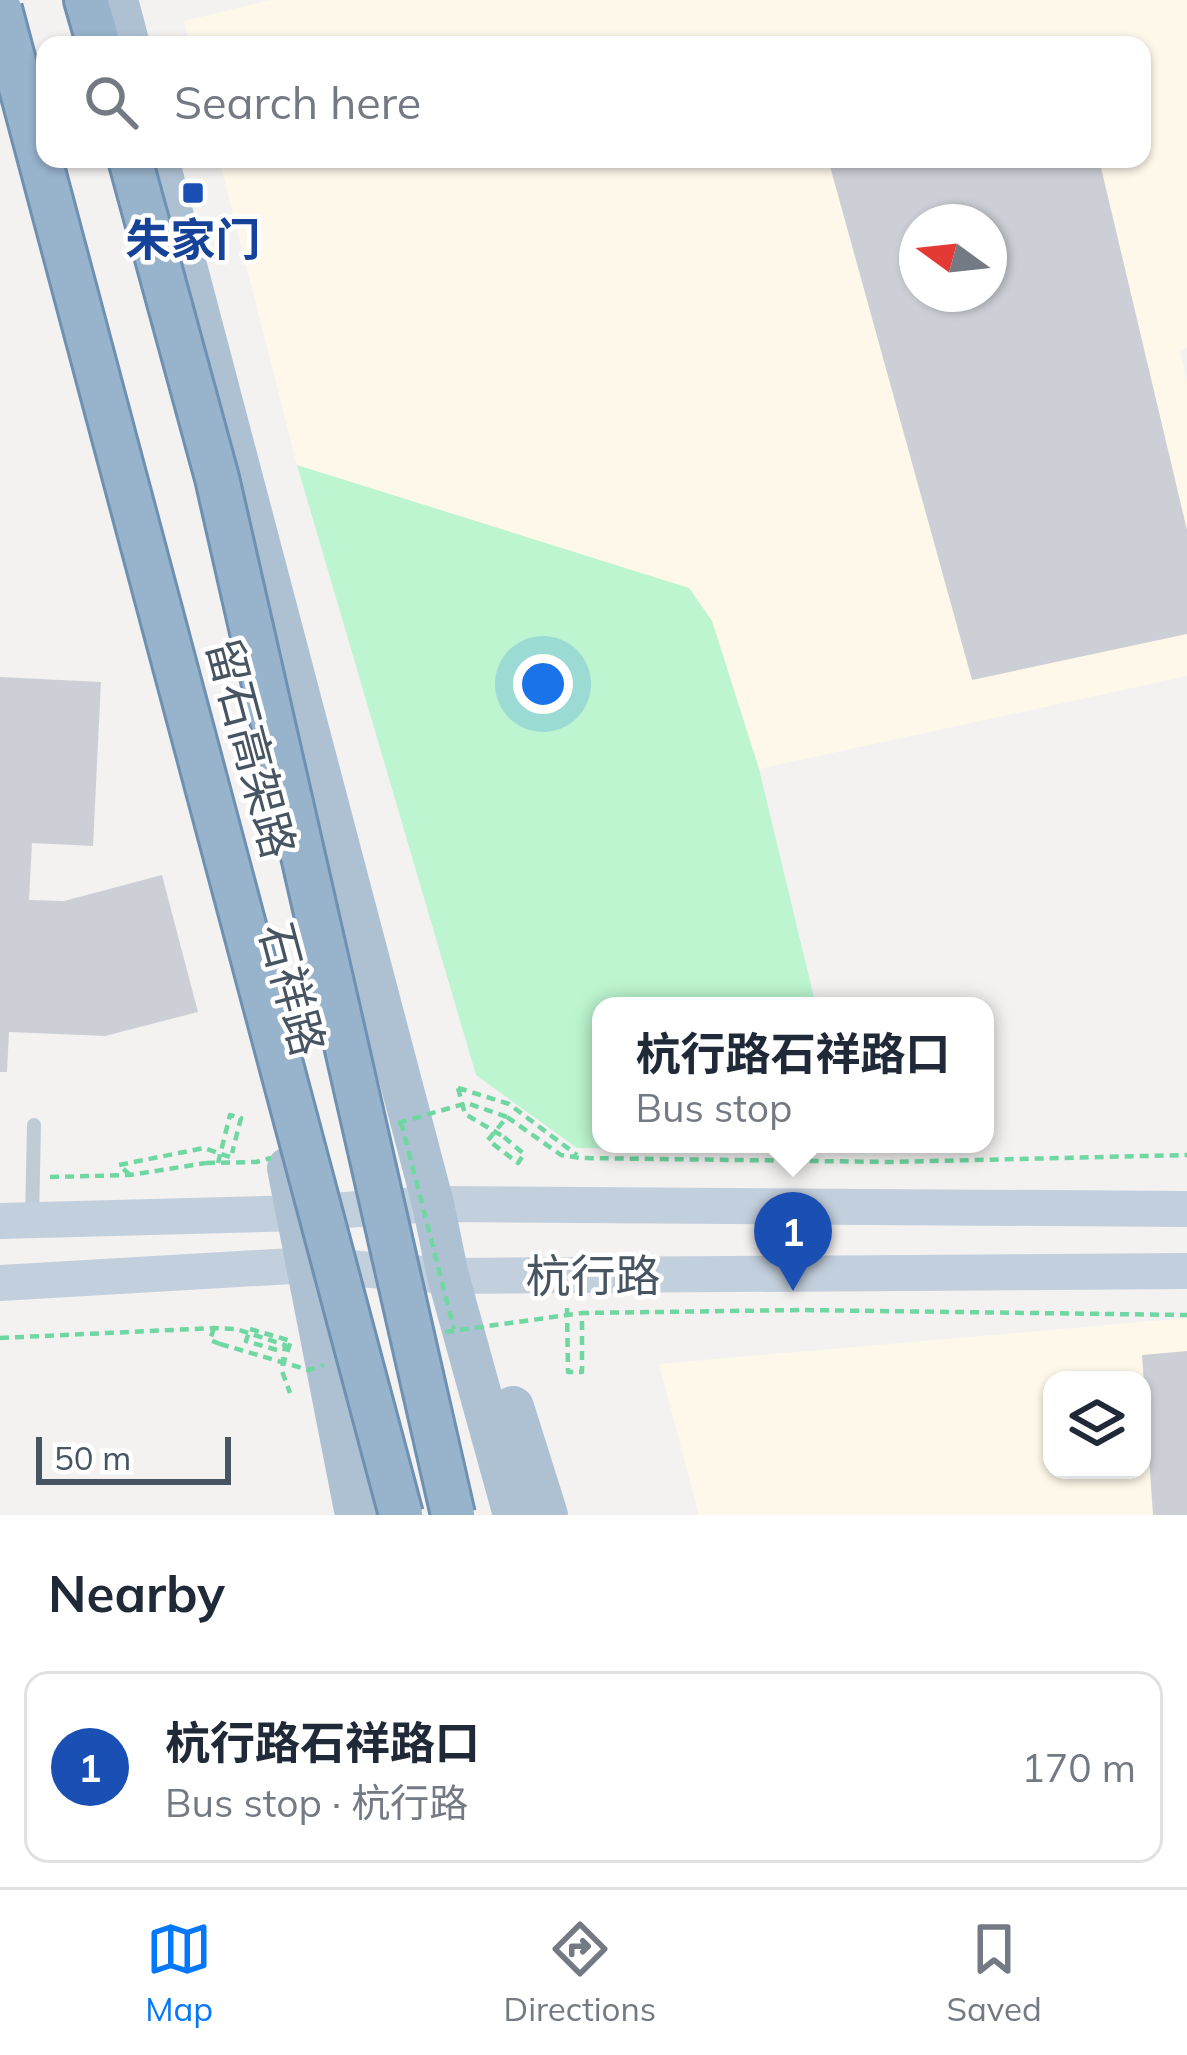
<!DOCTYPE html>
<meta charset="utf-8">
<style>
body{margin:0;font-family:Mulish,"Noto Sans SC",sans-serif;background:#f6f6f7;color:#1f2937}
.controls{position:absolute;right:36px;bottom:36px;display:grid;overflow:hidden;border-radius:24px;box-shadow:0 3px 9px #0004}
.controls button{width:108px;height:108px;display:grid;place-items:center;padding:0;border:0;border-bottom:3px solid #e0e1e3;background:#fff;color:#1f2937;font:60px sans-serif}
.compass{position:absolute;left:899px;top:204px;width:108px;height:108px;border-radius:50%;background:#fff;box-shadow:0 3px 9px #0004;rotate:285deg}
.scale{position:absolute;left:36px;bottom:30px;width:195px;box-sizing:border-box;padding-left:12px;border:6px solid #465561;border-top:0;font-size:33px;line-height:42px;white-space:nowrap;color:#465561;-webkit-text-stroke:9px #fff;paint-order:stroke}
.you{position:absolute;left:543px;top:684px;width:42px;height:42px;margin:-30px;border:9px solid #fff;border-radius:50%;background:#1a73e8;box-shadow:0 0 0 18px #1a73e833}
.badge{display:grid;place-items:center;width:78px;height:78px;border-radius:50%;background:#0477fb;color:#fff;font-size:39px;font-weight:700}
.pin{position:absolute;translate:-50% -99px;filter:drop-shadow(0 3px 6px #0008)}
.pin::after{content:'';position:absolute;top:63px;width:42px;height:36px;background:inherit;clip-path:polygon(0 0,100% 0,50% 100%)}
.popup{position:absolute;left:592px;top:997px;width:402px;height:156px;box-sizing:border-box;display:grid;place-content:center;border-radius:24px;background:#fff;filter:drop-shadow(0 3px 9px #0005);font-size:39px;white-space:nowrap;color:#747a83}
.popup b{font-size:45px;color:#1f2937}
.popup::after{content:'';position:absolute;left:50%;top:100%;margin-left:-24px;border:24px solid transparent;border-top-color:#fff}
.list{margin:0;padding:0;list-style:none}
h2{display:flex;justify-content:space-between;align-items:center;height:156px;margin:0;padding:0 48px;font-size:51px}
h2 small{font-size:39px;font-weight:400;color:#747a83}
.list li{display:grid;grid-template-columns:78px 1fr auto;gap:36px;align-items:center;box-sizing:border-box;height:192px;margin:0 24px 24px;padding:0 24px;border:3px solid #e0e1e3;border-radius:24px}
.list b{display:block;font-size:45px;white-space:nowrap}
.list p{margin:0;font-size:39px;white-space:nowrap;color:#747a83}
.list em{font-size:39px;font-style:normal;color:#747a83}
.icon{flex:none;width:66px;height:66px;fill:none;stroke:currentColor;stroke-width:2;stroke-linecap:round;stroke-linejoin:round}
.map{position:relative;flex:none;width:1187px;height:1515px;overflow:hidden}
.search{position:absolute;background:#fff;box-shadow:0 3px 9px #0004;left:36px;right:36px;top:36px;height:132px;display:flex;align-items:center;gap:30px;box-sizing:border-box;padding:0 42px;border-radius:24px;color:#747a83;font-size:45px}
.sheet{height:372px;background:#fff}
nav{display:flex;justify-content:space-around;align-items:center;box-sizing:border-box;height:168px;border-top:3px solid #e0e1e3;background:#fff;font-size:33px;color:#747a83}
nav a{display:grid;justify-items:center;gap:6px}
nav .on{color:#0477fb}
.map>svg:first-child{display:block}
</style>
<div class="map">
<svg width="1187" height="1515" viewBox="0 0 1187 1515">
<rect width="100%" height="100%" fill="#f4f1f1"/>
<!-- commercial -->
<path fill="#fef8ea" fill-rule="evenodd" d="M270,0H1187V348L1180,350L1187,381V676L759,769L712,621L689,588L297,465L219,159H1142V45H190L184,21ZM917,222H989V294H917Z
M1187,1318V1515H699L659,1364ZM1052,1380H1142V1470H1052Z"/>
<!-- green -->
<path fill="#bcf5d0" d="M297,465L689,588L712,621L759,769L816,1006H601V1144H848L849,1149L577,1148L476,1075Z"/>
<!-- building -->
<path fill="#ccd0d6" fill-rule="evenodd" d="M828,159H1099L1187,530V634L972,680ZM917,222H989V294H917Z
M0,677L101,682L93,846L32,843L29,900L64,901L162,875L198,1012L105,1036L9,1032L7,1072H0Z
M1187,1351V1515H1153L1142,1355Z"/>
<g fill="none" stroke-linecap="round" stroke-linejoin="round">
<defs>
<path id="trunk" d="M86,0L99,45"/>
</defs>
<!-- trunk casing -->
<use href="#trunk" stroke="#6e90b1" stroke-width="48"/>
<!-- path -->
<path stroke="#6fd7a1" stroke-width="4.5" stroke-dasharray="9 6" stroke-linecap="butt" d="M458,1088L509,1104L577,1155
M458,1088L465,1114L504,1137
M507,1117L561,1155L581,1158L891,1162L1187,1155
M130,1175L119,1165L204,1148L230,1157L232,1153
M50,1177L130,1175L206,1163
M567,1308L568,1372H582V1313L801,1310L1187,1315
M214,1328L210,1340L220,1344
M0,1338L214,1328L236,1329L285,1345L282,1371L290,1393"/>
<!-- service -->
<path stroke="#c0ccd4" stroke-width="14" d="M32,1220L34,1125"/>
<!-- secondary -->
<path stroke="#c2cfdc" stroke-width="36" d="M0,1221L300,1213L433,1204L1187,1209
M0,1283L309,1265L448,1276L1187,1271"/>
<!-- primary -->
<path stroke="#aec1d3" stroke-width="42" d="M117,0L129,45
M158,159L433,1204L448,1276L514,1515
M288,1168L356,1515
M513,1407L547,1515"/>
<!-- trunk -->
<use href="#trunk" stroke="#98b3cc" stroke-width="42"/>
<defs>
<path id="trunk-bridge" d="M0,9L401,1515
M130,159L217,478L453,1515"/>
</defs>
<!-- trunk-bridge casing -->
<use href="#trunk-bridge" stroke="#6e90b1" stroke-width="48" stroke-linecap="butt"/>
<!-- path-bridge -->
<path stroke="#6fd7a1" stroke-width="4.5" stroke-dasharray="9 6" stroke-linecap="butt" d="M401,1122L454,1329
M398,1123L467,1103L507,1117L488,1140L518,1163L524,1154L504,1137
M206,1163L256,1162L271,1158
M218,1163L230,1115L241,1118L232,1153
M445,1332L582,1313
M220,1344L309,1370L324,1365
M277,1350L246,1341L250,1329L291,1341L284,1361"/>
<!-- trunk-bridge -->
<use href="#trunk-bridge" stroke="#98b3cc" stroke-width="42"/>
</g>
<!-- markers -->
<rect fill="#1a4fb4" stroke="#fff" stroke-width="4.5" x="181" y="181" width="24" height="24" rx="6"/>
<g text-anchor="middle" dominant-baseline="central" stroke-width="9" stroke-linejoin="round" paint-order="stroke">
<!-- transit labels -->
<g font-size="45" font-weight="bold" fill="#164399" stroke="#fff">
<text x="193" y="239">朱家门</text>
</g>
<!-- street labels -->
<g font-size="45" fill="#465561" stroke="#fff">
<text transform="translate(252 748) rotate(75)">留石高架路</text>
<text transform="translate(293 989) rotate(75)">石祥路</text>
<text x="593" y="1275">杭行路</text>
</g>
</g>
</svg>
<div class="controls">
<button><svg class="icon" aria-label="layers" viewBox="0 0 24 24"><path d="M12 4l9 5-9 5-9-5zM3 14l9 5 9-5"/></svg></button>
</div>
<svg class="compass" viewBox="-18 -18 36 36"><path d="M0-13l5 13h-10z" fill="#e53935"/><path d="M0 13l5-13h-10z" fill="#747a83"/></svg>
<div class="scale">50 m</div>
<div class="you"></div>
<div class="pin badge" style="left:793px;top:1291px;background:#1a4fb4">1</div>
<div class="popup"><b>杭行路石祥路口</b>Bus stop</div>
<div class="search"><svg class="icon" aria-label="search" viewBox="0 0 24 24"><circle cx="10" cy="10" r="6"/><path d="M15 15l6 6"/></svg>Search here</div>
</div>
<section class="sheet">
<h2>Nearby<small></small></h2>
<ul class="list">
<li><span class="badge" style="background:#1a4fb4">1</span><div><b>杭行路石祥路口</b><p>Bus stop · 杭行路</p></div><em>170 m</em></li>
</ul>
</section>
<nav>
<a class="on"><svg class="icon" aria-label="map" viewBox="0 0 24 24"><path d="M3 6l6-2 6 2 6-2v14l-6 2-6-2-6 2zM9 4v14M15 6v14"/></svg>Map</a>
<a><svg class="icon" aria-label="directions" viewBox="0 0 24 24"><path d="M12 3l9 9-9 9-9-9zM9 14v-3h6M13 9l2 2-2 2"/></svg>Directions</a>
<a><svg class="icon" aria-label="saved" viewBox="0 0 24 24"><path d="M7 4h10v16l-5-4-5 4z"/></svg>Saved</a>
</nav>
